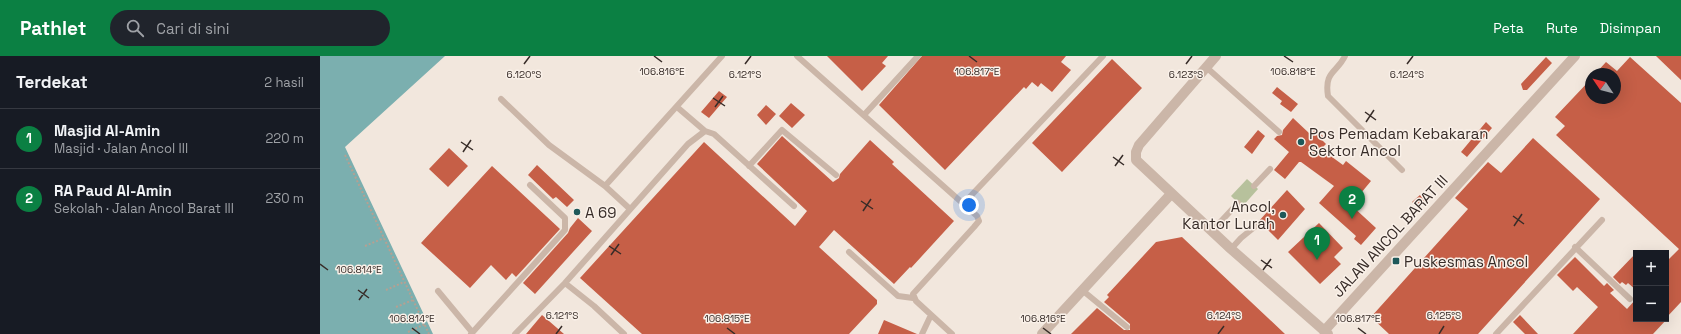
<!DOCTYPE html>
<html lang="id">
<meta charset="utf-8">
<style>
body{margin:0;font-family:"Space Grotesk",sans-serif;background:#20242c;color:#f1f3f6}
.controls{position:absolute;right:12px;bottom:12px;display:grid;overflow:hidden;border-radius:0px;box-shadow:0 4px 16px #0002}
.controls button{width:36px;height:36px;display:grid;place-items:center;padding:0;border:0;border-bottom:1px solid #363941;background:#171b24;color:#f1f3f6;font:20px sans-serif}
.compass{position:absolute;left:1265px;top:12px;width:36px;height:36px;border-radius:50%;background:#171b24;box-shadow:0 4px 16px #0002;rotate:305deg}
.you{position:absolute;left:649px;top:149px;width:14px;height:14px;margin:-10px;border:3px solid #fff;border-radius:50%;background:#1a73e8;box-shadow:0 0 0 6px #1a73e833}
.badge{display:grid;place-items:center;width:26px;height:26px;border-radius:50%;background:#0b8043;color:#fff;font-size:13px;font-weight:700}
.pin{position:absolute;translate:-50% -33px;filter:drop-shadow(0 1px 2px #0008)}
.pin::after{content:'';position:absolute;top:21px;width:14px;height:12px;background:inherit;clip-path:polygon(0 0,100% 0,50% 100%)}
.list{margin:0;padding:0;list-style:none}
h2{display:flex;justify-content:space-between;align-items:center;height:52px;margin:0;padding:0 16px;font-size:17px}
h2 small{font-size:13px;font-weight:400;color:#9ea1a6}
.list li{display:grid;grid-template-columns:26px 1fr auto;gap:12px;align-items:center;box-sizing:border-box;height:60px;padding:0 16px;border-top:1px solid #363941}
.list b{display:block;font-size:15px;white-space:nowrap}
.list p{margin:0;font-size:13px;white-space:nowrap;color:#9ea1a6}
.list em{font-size:13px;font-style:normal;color:#9ea1a6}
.icon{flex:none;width:22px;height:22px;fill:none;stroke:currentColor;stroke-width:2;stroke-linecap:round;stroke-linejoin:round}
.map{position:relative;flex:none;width:1361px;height:278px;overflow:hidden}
header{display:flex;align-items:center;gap:24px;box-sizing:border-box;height:56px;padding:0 20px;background:#0b8043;color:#fff}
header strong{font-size:19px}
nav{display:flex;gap:22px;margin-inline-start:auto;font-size:14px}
.search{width:280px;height:36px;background:#20242c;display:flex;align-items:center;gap:10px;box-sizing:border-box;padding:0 14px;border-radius:22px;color:#9ea1a6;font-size:15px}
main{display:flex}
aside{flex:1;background:#171b24}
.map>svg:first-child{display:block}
</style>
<header>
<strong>Pathlet</strong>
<div class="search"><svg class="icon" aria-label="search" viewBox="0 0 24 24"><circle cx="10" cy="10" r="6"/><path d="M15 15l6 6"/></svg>Cari di sini</div>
<nav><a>Peta</a><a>Rute</a><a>Disimpan</a></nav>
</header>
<main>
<aside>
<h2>Terdekat<small>2 hasil</small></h2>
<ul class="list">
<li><span class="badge">1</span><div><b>Masjid Al-Amin</b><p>Masjid · Jalan Ancol III</p></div><em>220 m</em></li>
<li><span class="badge">2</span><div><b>RA Paud Al-Amin</b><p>Sekolah · Jalan Ancol Barat III</p></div><em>230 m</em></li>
</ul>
</aside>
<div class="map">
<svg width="1361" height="278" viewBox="0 0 1361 278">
<rect width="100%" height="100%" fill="#f2e7dd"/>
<!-- green -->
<path fill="#b7c19c" d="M927,123L938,133L922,151L911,140Z"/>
<!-- water -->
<path fill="#7bafaf" d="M0,0H125L25,91L113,278H0Z"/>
<!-- building -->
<path fill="#c65f47" d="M507,0H568L562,7L566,10L542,35Z
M602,0H746L741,6L751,14L732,36L721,27L718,31L712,26L706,33L704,31L625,114L559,49Z
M1336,0H1361V24Z
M1226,1L1232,7L1207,34H1203L1201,28Z
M1310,1L1361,47V246L1346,262V206L1359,193L1236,79L1245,70L1235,61L1271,23V42H1295V18H1275L1286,6L1297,15Z
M792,3L822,32L742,116L712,87Z
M957,31L978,48L971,56L960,48L962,45L952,37Z
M399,35L407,41L389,62L381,56Z
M471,47L485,59L472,72L459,60Z
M446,49L456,58L446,69L437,59Z
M973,62L990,78L995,73L1004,81L1002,84L1006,88L1001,93L1023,109L1026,105L1051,125L1031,149L1056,172L1041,189L1034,183L1036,180L999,147L1014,130L981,106H979L965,123L954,114L969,96L954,83L957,80L962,79L963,74Z
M1166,66L1172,72L1147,101L1141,96Z
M938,74L945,80L932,98L924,91Z
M462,80L513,126L519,122L520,118L550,84L574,106L572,108L634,165L591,212L590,211L574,228L514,174L499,191L557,244V248L529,278H322L260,222L384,86L475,170L487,155L437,108Z
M1213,82L1280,143L1158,278H1069L1051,261L1148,153L1135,142L1168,106L1181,117Z
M129,92L148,110L128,131L109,113Z
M217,109L254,144L247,151L236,141L233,143L208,119Z
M172,110L240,173L196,221L192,217L186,224L171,209L150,232L101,187Z
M967,134L985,153L958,184L939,165Z
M1100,139L1106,145L1098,152L1092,146Z
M258,162L272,175L215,238L203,227L248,177L250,172Z
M999,167L1023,192L1014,201L1021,208L1000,228L968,196Z
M862,181L965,278H751L777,252L804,274H810V268L784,246L789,241L787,239L836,186Z
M1316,197V234L1308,227L1306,229L1302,226L1300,228L1293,221Z
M1255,201L1284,230L1287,227L1294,234L1290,237L1307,253L1316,243V263H1347L1333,278H1253L1278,251L1257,231L1253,235L1237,219Z
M222,259L244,278H206Z
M1200,259L1218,278H1205L1193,266Z
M564,264L597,278H558Z"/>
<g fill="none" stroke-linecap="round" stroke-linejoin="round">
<!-- path -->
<path stroke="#b6a092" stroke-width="2" stroke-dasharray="2 2" stroke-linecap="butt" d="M25,99L109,278
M45,190L64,182
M66,234L84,226
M76,251L93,244
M88,276L105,268"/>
<!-- service -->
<path stroke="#cbb6a8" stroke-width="6" d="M477,0L657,160L659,165L654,171L593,238L596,245L632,278
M1025,0C1017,17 1004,15 1008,40L1082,114
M886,11L959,76
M181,43L229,89L285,130L310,153
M357,51L385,75
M544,59L598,0
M429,110L462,74L516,119
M285,130L402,0
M934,130L950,113
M644,147L783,0
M892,175L918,147
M1255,191L1310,243
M911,193L921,182L937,169
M529,196L578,240L593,242
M245,227L274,250L304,278
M762,234L807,271
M118,235L152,276
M151,278L245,174V162L210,129
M195,278L245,227L368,88L385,75L394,78L474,150
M602,278L611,259
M1176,278L1282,164"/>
<!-- minor -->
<path stroke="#cbb6a8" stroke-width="10" d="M1004,275L1255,0
M722,278L851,138"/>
<!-- tertiary -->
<path stroke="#cbb6a8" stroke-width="10" d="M896,0L819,89L816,96V104L911,193L1008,278"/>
</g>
<!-- ticks -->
<path fill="none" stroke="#372c28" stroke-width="1.5" d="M334,0L342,6M649,0L657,6M964,0L973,6M204,8L210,0M425,8L431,0M866,8L872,0M1087,8L1093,0M393,42L405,50M395,51L403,40M1045,56L1056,64M1046,66L1054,54M141,86L153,94M143,96L151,84M793,101L804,109M795,110L803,99M541,145L553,153M543,155L551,143M1193,160L1204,168M1194,170L1202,158M289,190L301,198M291,199L299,188M941,204L952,212M0,208L8,214M943,214L951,203M38,234L49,242M39,244L47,233M92,272L100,278M407,272L415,278M723,272L731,278M1038,272L1046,278M236,278L242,270M898,278L904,270M1119,278L1124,270"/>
<!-- markers -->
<g fill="#1e5859" stroke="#faf1e9" stroke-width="1.5">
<circle cx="981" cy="86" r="4"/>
<circle cx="257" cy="156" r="4"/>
<circle cx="963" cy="159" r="4"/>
<rect x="1072" y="201" width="8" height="8" rx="2"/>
</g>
<g text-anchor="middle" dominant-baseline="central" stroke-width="3" stroke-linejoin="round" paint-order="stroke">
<!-- poi labels -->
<g font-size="15" fill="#372c28" stroke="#faf1e9" text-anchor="start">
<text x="989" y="77">Pos Pemadam Kebakaran<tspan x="989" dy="17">Sektor Ancol</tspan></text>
<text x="955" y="150" text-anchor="end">Ancol,<tspan x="955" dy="17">Kantor Lurah</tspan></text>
<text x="265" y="156">A 69</text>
<text x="1084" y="205">Puskesmas Ancol</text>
</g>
<!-- street labels -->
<g font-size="15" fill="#372c28" stroke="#faf1e9">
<text transform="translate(1070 180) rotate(-47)">JALAN ANCOL BARAT III</text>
</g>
</g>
<g font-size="10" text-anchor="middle" fill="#372c28" stroke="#faf1e9" stroke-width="3" stroke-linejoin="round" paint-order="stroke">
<text x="342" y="19">106.816°E</text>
<text x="657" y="19">106.817°E</text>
<text x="973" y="19">106.818°E</text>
<text x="204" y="22">6.120°S</text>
<text x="425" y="22">6.121°S</text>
<text x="866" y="22">6.123°S</text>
<text x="1087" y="22">6.124°S</text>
<text x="39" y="217">106.814°E</text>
<text x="242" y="263">6.121°S</text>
<text x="904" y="263">6.124°S</text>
<text x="1124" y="263">6.125°S</text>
<text x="92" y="266">106.814°E</text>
<text x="407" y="266">106.815°E</text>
<text x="723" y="266">106.816°E</text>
<text x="1038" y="266">106.817°E</text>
</g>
</svg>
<div class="controls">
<button>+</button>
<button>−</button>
</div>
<svg class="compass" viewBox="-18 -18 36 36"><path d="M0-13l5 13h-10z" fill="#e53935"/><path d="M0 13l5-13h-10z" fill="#9ea1a6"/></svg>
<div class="you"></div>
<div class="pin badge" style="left:997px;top:204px">1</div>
<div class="pin badge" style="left:1032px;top:163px">2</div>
</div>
</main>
